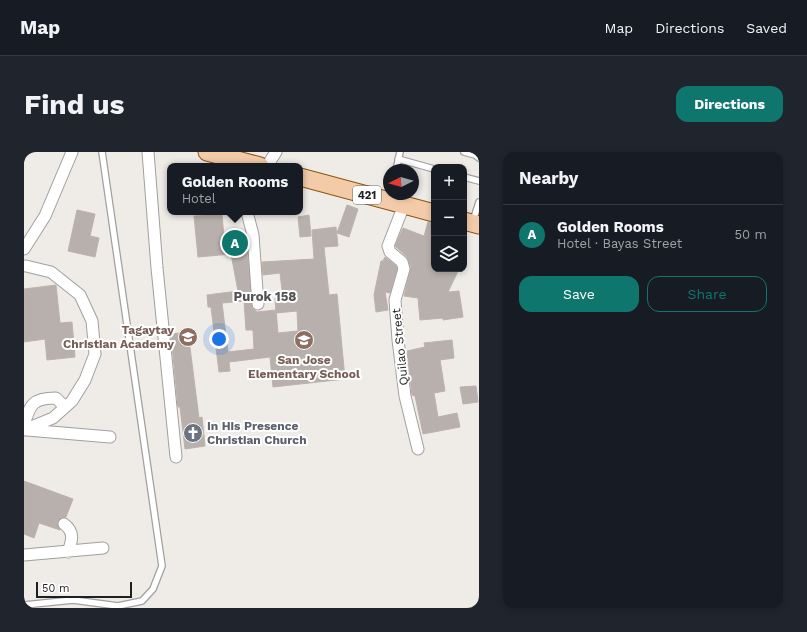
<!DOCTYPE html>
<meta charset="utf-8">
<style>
body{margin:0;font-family:"Work Sans",sans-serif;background:#20242c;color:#f1f3f6}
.controls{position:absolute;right:12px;top:12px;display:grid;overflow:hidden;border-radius:8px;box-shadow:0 2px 6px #0003}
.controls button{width:36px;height:36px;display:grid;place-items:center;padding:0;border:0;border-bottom:1px solid #363941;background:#171b24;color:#f1f3f6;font:20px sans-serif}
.compass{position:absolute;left:359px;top:12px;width:36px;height:36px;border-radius:50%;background:#171b24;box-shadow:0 2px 6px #0003;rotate:265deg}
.scale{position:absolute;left:12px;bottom:10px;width:96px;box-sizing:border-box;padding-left:4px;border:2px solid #1f1f1f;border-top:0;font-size:11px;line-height:14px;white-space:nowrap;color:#1f1f1f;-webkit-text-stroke:3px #fff;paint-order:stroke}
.you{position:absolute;left:195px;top:187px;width:14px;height:14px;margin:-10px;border:3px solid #fff;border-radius:50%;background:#1a73e8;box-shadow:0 0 0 6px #1a73e833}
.badge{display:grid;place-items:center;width:26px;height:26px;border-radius:50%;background:#0f766e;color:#fff;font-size:13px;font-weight:700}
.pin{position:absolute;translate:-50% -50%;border:2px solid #fff;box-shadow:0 1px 4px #0006}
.popup{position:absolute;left:143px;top:11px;width:136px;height:52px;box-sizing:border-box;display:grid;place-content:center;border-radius:8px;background:#171b24;filter:drop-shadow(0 1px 3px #0005);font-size:13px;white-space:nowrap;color:#9ea1a6}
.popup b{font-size:15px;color:#f1f3f6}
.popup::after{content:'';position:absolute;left:50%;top:100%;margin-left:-8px;border:8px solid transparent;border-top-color:#171b24}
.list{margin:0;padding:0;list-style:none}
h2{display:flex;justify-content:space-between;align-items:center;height:52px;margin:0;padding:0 16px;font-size:17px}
h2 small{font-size:13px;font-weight:400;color:#9ea1a6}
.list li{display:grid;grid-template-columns:26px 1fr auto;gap:12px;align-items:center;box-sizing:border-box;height:60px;padding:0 16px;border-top:1px solid #363941}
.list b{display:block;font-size:15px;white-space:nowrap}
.list p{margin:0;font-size:13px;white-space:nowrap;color:#9ea1a6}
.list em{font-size:13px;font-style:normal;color:#9ea1a6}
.actions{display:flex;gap:8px;padding:12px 16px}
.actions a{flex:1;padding:9px 0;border:1px solid #0f766e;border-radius:12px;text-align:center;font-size:14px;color:#0f766e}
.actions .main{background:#0f766e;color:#fff}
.icon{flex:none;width:22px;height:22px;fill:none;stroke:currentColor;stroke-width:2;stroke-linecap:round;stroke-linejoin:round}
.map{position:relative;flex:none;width:455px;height:456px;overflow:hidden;border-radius:12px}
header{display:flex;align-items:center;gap:24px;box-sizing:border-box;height:56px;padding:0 20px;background:#171b24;border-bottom:1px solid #363941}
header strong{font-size:19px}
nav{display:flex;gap:22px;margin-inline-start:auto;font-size:14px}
.intro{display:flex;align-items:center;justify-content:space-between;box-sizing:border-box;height:96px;padding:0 24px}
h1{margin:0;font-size:28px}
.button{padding:10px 18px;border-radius:12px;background:#0f766e;color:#fff;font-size:14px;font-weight:700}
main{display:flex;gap:24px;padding:0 24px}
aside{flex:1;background:#171b24;border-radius:12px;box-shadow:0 2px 6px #0003}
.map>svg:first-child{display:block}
</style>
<header>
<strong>Map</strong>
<nav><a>Map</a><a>Directions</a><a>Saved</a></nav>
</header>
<div class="intro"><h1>Find us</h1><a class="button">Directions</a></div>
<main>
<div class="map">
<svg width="455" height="456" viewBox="0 0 455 456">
<rect width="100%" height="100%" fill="#efebe7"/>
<!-- building -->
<path fill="#b8b0ac" stroke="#bfb1aa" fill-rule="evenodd" d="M323,53L334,57L325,85L313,81Z
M53,58L71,62L66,84L75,86L71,105L44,99Z
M198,63L200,85L222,83L228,156L233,160L252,158L254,181L274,179L273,159L252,161L251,146H259L256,121L239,123L238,110L290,107L288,78L312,75L314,94L300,95L305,143L313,142L321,227L249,235L246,205L205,210L206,219L195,220L187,155H184L183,143L214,139L207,102L174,105L170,64ZM220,149L222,178H229L230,197L204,200L198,151Z
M285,63L287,84L276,85L274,65Z
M404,70L410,71V117H435L424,140L435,139L439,165L419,168V166L396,168L394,146L380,144L387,115L383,105L371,94L379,76L400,84Z
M361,105L372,114L373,117L366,141L361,140L364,158L352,160L350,143L357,109H359Z
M32,133L36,171L48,170L51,205L23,208L21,187L0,190V137Z
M164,180L175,266L178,265L181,294L161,297L156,255H154L147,182Z
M428,188L430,206L416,208L421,239L410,241L414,265L433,261L436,275L399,282L391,244L388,243L383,199L401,195L400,191Z
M452,234L454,250L439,252L436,235Z
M0,329L49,347L42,365L37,366L33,370L36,378L15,371L10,386L0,382Z"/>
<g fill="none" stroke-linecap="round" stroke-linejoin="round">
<defs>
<path id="lane" d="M440,0L451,3L455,6
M374,7L410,17
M372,18L376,0
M440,25L455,29
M449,69L455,50
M0,453L49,448L94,454L118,449L129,437L138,414L78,0"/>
<path id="street" d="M124,0L133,116L152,305
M243,14L252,0
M380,53L364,94L366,100L378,110L380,117L371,148L374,188L381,244L394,297
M223,60L229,83L234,152
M0,97L21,64L48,0
M0,273C6,252 9,246 32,246L41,255
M0,278L29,266L48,249L61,228L71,202L68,169L56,143L27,120L2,114
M3,278L86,285
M40,372C51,380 48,389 44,400
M0,403L79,396"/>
<path id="primary" d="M183,0L236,14
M276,25L410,61
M440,69L455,73"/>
</defs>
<!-- lane casing -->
<use href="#lane" stroke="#a0a0a0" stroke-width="8"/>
<!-- street casing -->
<use href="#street" stroke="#a0a0a0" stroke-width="13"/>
<!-- primary casing -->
<use href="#primary" stroke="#8b560f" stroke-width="19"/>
<!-- lane -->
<use href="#lane" stroke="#fff" stroke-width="5.5"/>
<!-- street -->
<use href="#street" stroke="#fff" stroke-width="11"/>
<!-- primary -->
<use href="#primary" stroke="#f3cba8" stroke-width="17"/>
</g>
<!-- icons -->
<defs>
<symbol id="school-disc" viewBox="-11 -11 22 22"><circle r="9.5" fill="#8d6e63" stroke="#fff"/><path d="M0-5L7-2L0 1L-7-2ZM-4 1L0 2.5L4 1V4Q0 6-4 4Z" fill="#fff"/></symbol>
<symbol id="church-disc" viewBox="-11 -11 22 22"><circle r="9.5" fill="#6b7280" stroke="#fff"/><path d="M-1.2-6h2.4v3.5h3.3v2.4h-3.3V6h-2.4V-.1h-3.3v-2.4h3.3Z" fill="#fff"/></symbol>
</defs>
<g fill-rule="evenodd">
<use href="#school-disc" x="153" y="174" width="22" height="22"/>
<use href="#school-disc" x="269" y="177" width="22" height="22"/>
<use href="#church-disc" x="158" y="270" width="22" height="22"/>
</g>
<g text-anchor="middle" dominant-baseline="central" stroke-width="4" stroke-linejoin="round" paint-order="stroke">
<!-- shield labels -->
<rect fill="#fff" stroke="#626262" stroke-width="1" x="329" y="34" width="28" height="18" rx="3"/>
<g font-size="11" font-weight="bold" fill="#1f1f1f">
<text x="343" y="43">421</text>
</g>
<!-- education labels -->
<g font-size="12" font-weight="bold" fill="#785e54" stroke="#fff" text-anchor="end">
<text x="150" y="178">Tagaytay<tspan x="150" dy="14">Christian Academy</tspan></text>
<text x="280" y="208" text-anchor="middle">San Jose<tspan x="280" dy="14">Elementary School</tspan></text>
</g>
<!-- street labels -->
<g font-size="12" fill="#1f1f1f" stroke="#fff">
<text transform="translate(376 195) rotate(-96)">Quilao Street</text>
</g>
<!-- worship labels -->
<g font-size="12" font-weight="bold" fill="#5b616d" stroke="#fff" text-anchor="start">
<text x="183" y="274">In His Presence<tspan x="183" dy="14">Christian Church</tspan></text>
</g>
<!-- neighbourhood labels -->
<g font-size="13" font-weight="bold" fill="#525252" stroke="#fff">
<text x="241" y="144">Purok 158</text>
</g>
</g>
</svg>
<div class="controls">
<button>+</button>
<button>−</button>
<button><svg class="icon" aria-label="layers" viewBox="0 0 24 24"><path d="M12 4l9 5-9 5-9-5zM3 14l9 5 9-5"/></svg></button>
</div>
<svg class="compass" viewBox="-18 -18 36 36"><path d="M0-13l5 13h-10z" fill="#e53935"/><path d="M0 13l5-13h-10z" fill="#9ea1a6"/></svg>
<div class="scale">50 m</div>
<div class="you"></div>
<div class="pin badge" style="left:211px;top:91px">A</div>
<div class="popup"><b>Golden Rooms</b>Hotel</div>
</div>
<aside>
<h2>Nearby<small></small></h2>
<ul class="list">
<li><span class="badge">A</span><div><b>Golden Rooms</b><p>Hotel · Bayas Street</p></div><em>50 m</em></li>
</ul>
<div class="actions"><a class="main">Save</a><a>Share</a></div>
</aside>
</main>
